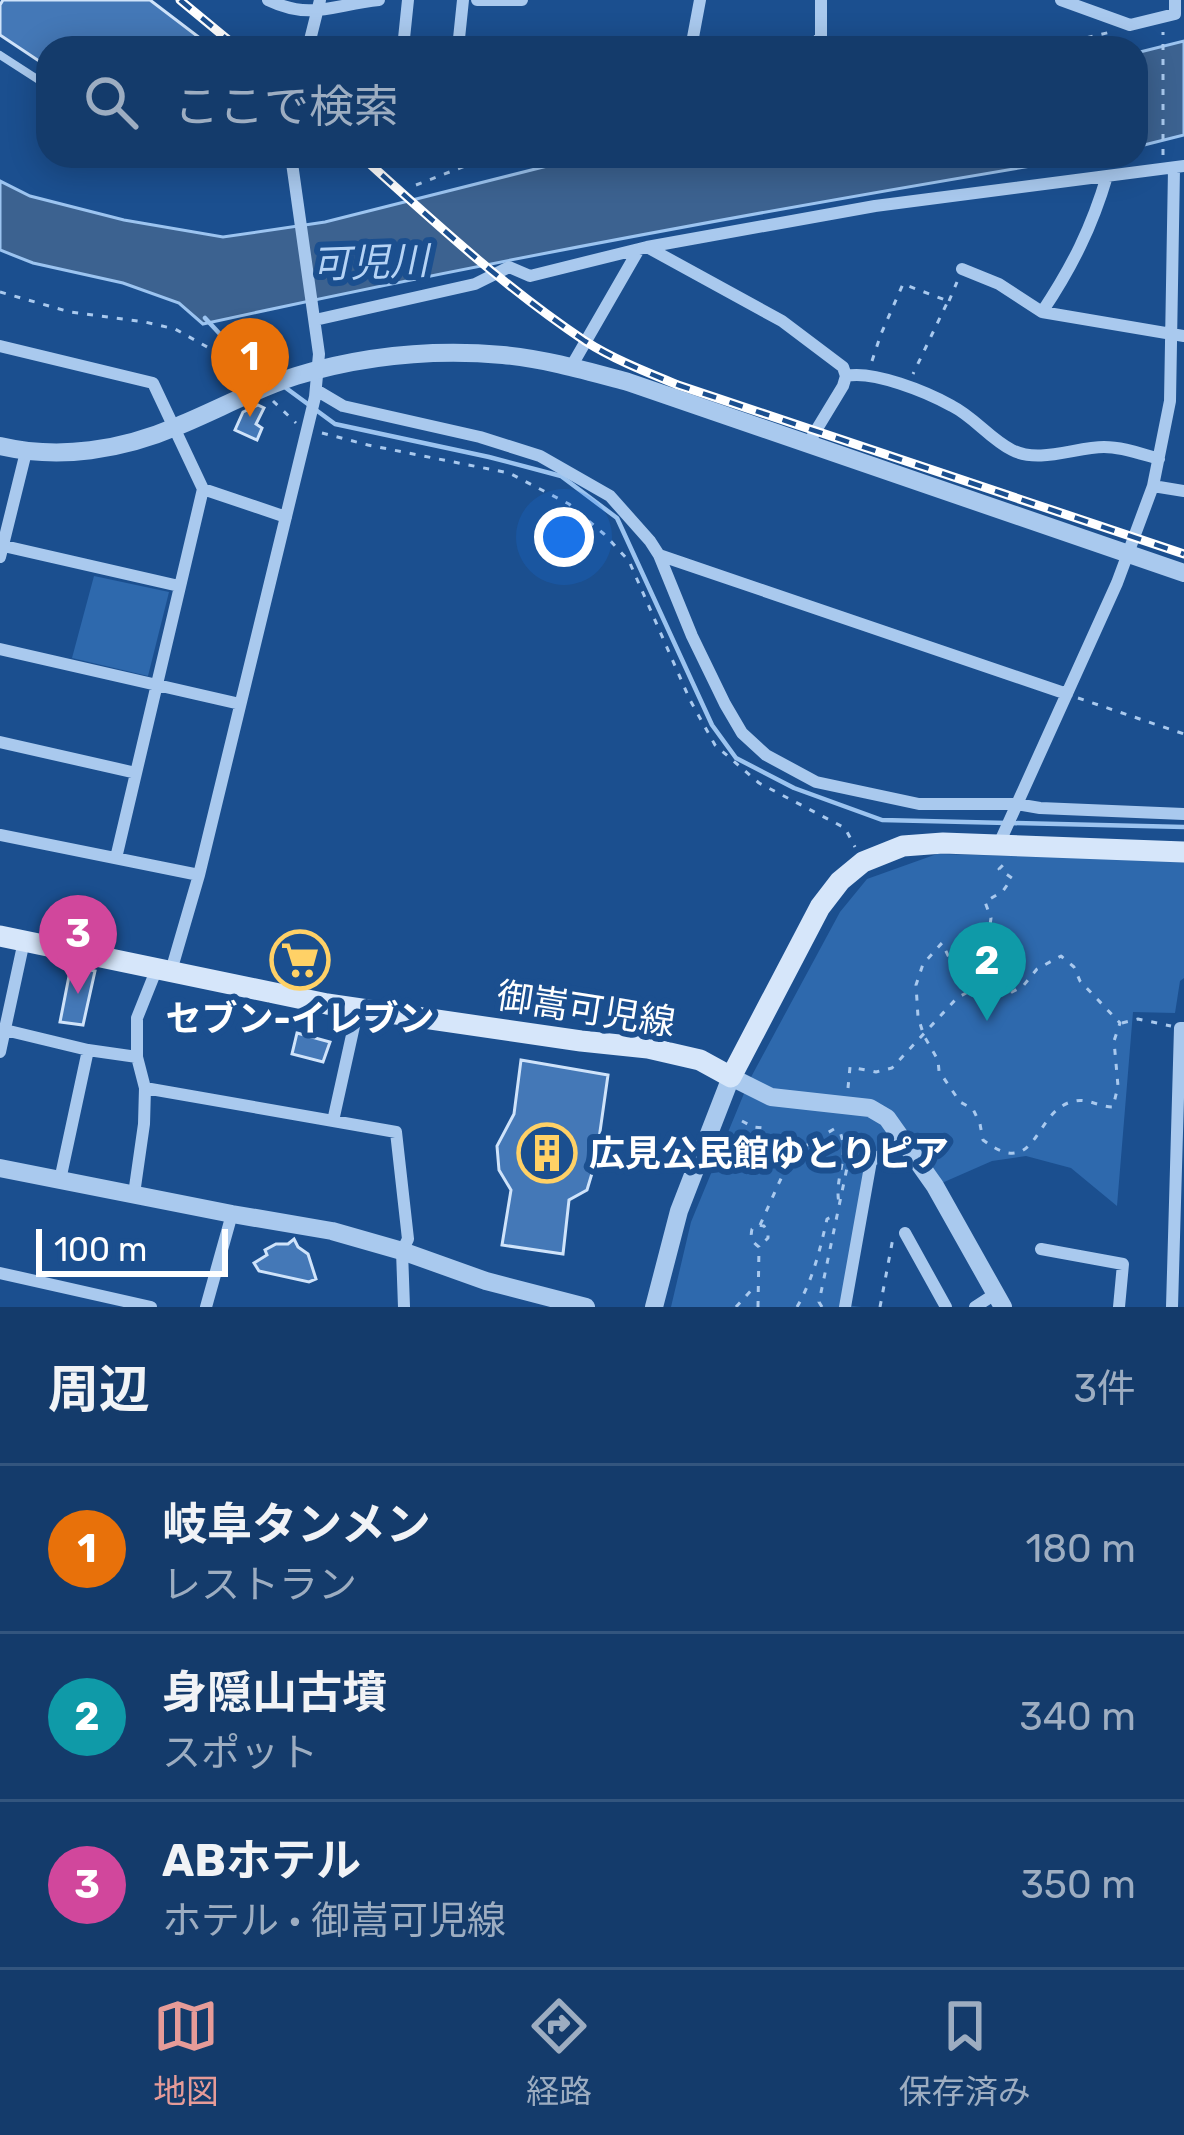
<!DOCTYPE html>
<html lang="ja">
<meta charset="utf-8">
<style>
body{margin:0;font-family:Rubik,"Noto Sans JP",sans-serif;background:#1d4271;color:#f1f3f6}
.scale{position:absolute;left:36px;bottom:30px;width:192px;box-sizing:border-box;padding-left:12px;border:6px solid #fff;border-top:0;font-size:33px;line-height:42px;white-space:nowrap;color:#fff;-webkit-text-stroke:9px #1b4f8f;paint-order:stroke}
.you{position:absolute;left:564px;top:537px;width:42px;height:42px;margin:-30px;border:9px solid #fff;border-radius:50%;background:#1a73e8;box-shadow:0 0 0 18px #1a73e833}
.badge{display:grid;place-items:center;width:78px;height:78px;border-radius:50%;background:#e69b98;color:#fff;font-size:39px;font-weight:700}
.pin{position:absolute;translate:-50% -99px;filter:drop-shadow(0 3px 6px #0008)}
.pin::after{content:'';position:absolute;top:63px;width:42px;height:36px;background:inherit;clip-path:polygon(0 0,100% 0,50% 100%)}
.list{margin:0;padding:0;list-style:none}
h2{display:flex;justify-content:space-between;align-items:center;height:156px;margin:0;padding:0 48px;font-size:51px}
h2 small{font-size:39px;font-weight:400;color:#9dadc1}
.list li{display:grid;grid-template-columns:78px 1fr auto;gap:36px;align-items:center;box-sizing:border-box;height:168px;padding:0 48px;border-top:3px solid #33557e}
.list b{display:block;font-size:45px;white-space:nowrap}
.list p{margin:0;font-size:39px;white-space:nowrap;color:#9dadc1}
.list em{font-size:39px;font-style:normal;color:#9dadc1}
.icon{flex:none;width:66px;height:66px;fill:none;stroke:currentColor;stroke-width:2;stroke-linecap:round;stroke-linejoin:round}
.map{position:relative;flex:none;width:1184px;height:1307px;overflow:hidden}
.search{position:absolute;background:#143b6b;box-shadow:0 6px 30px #0003;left:36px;right:36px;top:36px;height:132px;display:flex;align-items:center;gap:30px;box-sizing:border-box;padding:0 42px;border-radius:36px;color:#9dadc1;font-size:45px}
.sheet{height:660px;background:#143b6b}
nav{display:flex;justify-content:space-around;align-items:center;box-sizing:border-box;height:168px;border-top:3px solid #33557e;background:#143b6b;font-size:33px;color:#9dadc1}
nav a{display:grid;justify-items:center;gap:6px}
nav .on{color:#e69b98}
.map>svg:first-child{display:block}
</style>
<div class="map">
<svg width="1184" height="1307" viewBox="0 0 1184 1307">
<rect width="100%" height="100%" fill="#1b4f8f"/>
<!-- green -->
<path fill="#2e69ad" d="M94,576L169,592L148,676L72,658Z
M937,854L1184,860V978L1180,981L1175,1013L1133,1012L1117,1206L1071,1168L1026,1156L992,1161L935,1186L905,1141L871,1161L846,1305L861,1307H671L691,1222L750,1079L840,912L867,879Z"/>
<!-- water -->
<path fill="#3c6290" stroke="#9cc4f0" stroke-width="3" d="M1184,41V135L1136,147V53Z
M587,156H1091C794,205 497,259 203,324L179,303L123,283L33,263L0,250V181L30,196L124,220L223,237L325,222Z"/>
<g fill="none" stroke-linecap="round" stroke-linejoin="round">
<!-- stream -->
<path stroke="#9cc4f0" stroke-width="4.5" d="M205,318L232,347L272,377
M286,388L335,424L489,457L561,476L617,518L712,725L736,758L794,788L882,820L1184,827"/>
</g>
<!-- building -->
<path fill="#4478b7" stroke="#cfe3fa" stroke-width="3" d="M3,0H150L213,48H48V67L0,35V5Z
M258,405L264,408L256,424L262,428L257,440L235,430L243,412Z
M294,937L314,941L306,984L284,980Z
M71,966L95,971L83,1025L60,1022Z
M297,1033L330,1042L323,1062L292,1054Z
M521,1060L608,1075L596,1160L587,1190L569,1200L563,1254L502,1245L511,1190L499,1170L497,1146L514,1114Z
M294,1239L298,1247L308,1254L316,1279L309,1282L259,1271L254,1263L267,1255L265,1250L276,1244H288Z"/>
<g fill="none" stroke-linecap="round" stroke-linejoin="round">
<!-- path -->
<path stroke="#a9c9ee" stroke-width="3" stroke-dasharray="6 9" stroke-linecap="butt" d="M1043,48L1111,32
M1163,155V32
M416,185L491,156
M0,292L70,312L145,322L175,329L209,348L248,379
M949,301L957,282
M872,361L881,334L903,284L948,301L913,374
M273,401L296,423
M322,433L368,445L509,473L569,504L604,534L629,561L690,700L715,745L759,783L845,828L855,847
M1078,698L1184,734
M965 984a12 12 0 1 1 24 0a12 12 0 1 1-24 0Z
M978,972L998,949L988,939L991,918L985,902L1003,891L1012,878L999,869L1003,865
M966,980L955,970L942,943L923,964L916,985L918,1017L924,1036L938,1060L939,1071L960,1102L973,1109L980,1124L983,1140C1039,1183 1033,1108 1075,1101C1087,1098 1099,1107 1113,1107L1118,1086L1114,1041L1120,1023L1080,981L1074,967L1061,956L1037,969L1023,986L1012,992L1000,986L987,993
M1122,1023L1138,1019L1171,1026
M848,1088L850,1067L876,1072L892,1068L957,998L968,992
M742,1121L753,1127L763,1128L767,1137L764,1147L771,1158L788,1163
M760,1225L788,1163L797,1151L834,1129L840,1132C850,1156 834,1178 839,1203
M736,1307L756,1285
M758,1307L759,1247C752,1242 750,1238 752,1229L758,1225L764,1226L768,1232V1238L759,1247
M797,1307C813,1279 820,1250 827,1219L835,1215
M822,1307L819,1302L848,1163L860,1159
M880,1307L893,1238"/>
<!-- service -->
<path stroke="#a9c9ee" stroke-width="8" d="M0,55L48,86"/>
<!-- minor -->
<path stroke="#a9c9ee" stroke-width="12" d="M268,0C312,21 335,4 379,0
M477,0H522
M1061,0L1130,25L1175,14V0
M308,48L320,0
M403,48L408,0
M458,48L463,0
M691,48L700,0
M742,48L743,45L815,44L821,36V0
M647,247L782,321L843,367L846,376L843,386L809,442
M962,269L999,284L1042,312L1184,336
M1042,312C1072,267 1092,227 1107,176
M315,320L475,284L509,267L530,276L647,247L875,206L1184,166
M0,346L153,383L203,489L116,858
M571,367L639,249
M846,376C873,370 927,392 952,406C974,417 990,439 1012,450C1039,464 1076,447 1104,447C1123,447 1141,454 1159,459
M316,390L343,406L480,437L540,456L610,496L650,541L659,555L692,636L725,704L742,733L766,755L816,782L919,804H1016L1040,808L1184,814
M1153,486L1184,491
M203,489L286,517
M0,545L179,586
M659,555L1067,694
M0,557L26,452
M0,649L240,704
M0,742L136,773
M0,835L199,875
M998,846L1117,583L1153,486L1170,401L1174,169
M171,971L199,875L315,397L319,354L291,156
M5,1030L88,1050L137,1057
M0,1052L24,941
M145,1088L396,1132L408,1239L402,1251L404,1307
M333,1121L358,1008
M60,1180L88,1050
M134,1194L144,1124L145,1088L137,1057V1018L157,968
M905,1233L946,1307
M1041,1249L1123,1264L1119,1307
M0,1273L151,1307
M206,1307L232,1214
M845,1307L871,1161L906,1141
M975,1307L995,1294
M1172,1307L1180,1028H1184"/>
<!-- tertiary -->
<path stroke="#a9c9ee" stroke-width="18" d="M0,446C60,460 122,450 178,426C217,410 255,389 296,376C362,356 434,349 503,355C546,359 587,371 628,382L1184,573
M0,1168L232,1214L332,1231L402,1251L486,1281L586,1307
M654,1307L679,1211L731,1077L771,1097L870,1108L887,1118L935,1186L1003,1307"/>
<!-- secondary -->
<path stroke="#d6e6fa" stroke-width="21" d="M0,936L327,1004L581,1041L648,1048L700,1060L731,1077L820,907L840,881L863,862L903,846L943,843L1184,852"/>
<defs>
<path id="rail" d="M180,0L238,48
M361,156C433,221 504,287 585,341C613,359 646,372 678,385L1184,554"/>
</defs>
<!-- rail casing -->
<use href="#rail" stroke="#fff" stroke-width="9"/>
<!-- rail -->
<use href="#rail" stroke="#1b4f8f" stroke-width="4.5" stroke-dasharray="14" stroke-linecap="butt"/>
</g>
<!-- icons -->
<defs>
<symbol id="supermarket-ring" viewBox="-11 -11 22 22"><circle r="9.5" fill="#1b4f8f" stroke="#ffd166" stroke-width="1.5"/><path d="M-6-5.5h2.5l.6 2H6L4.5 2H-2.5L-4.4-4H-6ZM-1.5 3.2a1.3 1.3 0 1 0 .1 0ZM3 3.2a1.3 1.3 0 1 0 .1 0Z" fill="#ffd166"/></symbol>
<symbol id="building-ring" viewBox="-11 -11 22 22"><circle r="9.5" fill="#1b4f8f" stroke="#ffd166" stroke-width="1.5"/><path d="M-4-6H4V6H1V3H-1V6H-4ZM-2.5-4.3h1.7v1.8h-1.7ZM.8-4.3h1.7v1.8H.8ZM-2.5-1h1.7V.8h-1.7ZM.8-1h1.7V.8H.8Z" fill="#ffd166"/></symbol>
</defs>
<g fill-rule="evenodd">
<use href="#supermarket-ring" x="267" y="927" width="66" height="66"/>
<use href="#building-ring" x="514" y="1120" width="66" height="66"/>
</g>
<g text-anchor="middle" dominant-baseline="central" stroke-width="12" stroke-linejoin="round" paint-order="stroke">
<!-- street labels -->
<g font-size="36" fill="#fff" stroke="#1b4f8f">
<text transform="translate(586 1009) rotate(9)">御嵩可児線</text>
</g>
<!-- poi labels -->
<g font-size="36" font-weight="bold" fill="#fff" stroke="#1b4f8f">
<text x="300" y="1018">セブン-イレブン</text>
<text x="589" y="1153" text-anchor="start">広見公民館ゆとりピア</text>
</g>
<!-- water labels -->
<g font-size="39" font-style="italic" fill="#b5d3f5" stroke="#1b4f8f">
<text transform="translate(370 263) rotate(-2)">可児川</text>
</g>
</g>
</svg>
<div class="scale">100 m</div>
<div class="you"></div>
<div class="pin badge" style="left:250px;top:417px;background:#e8710a">1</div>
<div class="pin badge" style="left:987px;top:1021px;background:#0f9aa8">2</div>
<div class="pin badge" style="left:78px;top:994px;background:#d1479c">3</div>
<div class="search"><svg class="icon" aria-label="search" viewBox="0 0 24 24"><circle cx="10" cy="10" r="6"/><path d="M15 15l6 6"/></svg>ここで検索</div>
</div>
<section class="sheet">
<h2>周辺<small>3件</small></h2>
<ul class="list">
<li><span class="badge" style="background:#e8710a">1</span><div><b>岐阜タンメン</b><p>レストラン</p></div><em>180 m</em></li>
<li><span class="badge" style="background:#0f9aa8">2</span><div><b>身隠山古墳</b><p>スポット</p></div><em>340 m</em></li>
<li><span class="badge" style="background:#d1479c">3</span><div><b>ABホテル</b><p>ホテル · 御嵩可児線</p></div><em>350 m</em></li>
</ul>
</section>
<nav>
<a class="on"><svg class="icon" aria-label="map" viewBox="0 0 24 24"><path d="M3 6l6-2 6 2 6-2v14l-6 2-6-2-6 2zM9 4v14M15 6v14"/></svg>地図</a>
<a><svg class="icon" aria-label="directions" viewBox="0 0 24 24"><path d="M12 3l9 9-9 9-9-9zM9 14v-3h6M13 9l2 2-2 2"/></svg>経路</a>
<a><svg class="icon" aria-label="saved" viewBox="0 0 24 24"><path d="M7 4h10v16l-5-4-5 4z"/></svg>保存済み</a>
</nav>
